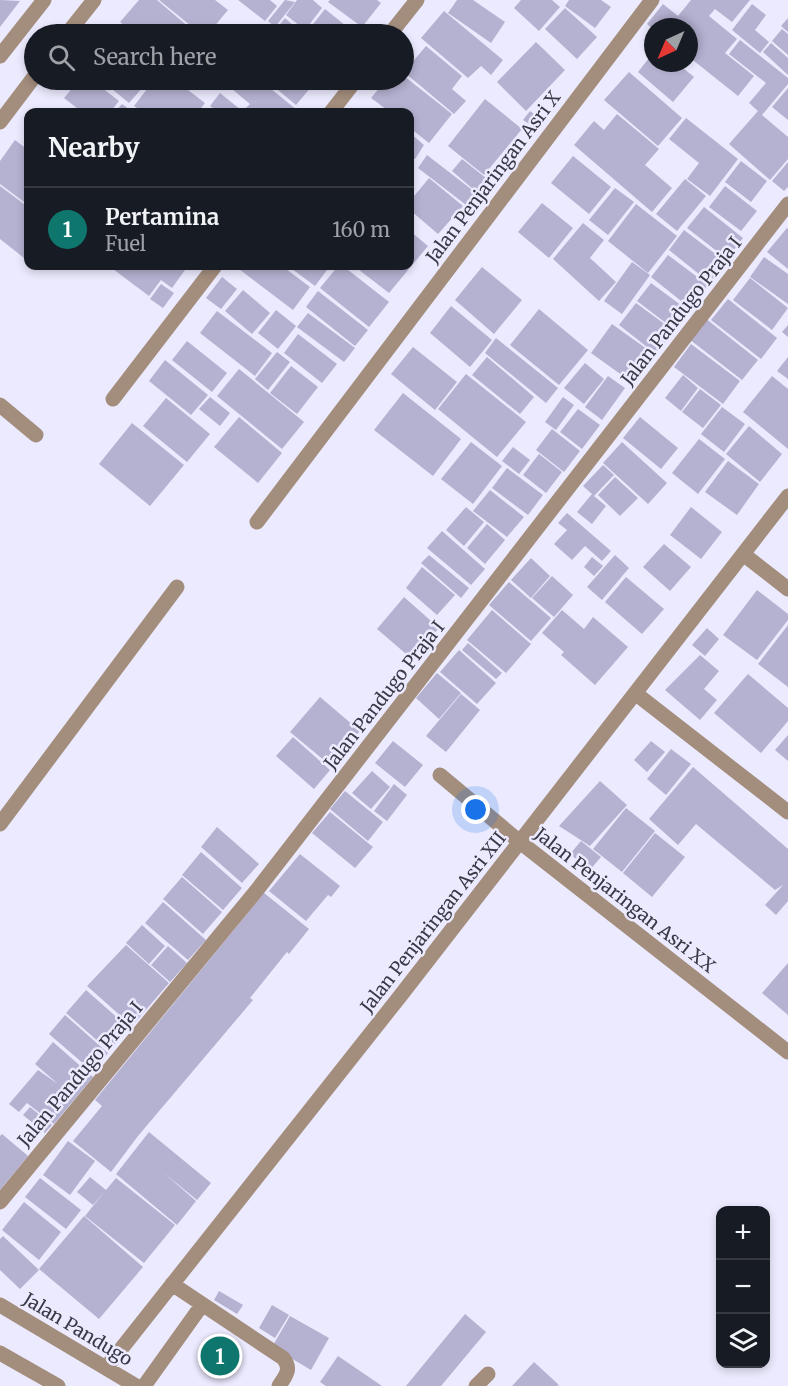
<!DOCTYPE html>
<meta charset="utf-8">
<style>
body{margin:0;font-family:Merriweather,serif;background:#242831;color:#f1f3f6}
.controls{position:absolute;right:18px;bottom:18px;display:grid;overflow:hidden;border-radius:12px;box-shadow:0 3px 9px #0003}
.controls button{width:54px;height:54px;display:grid;place-items:center;padding:0;border:0;border-bottom:2px solid #363941;background:#171b24;color:#f1f3f6;font:30px sans-serif}
.compass{position:absolute;left:644px;top:18px;width:54px;height:54px;border-radius:50%;background:#171b24;box-shadow:0 3px 9px #0003;rotate:224deg}
.you{position:absolute;left:476px;top:810px;width:21px;height:21px;margin:-15px;border:4px solid #fff;border-radius:50%;background:#1a73e8;box-shadow:0 0 0 9px #1a73e833}
.badge{display:grid;place-items:center;width:39px;height:39px;border-radius:50%;background:#0f766e;color:#fff;font-size:20px;font-weight:700}
.pin{position:absolute;translate:-50% -50%;border:3px solid #fff;box-shadow:0 2px 6px #0006}
.list{margin:0;padding:0;list-style:none}
h2{display:flex;justify-content:space-between;align-items:center;height:78px;margin:0;padding:0 24px;font-size:26px}
h2 small{font-size:20px;font-weight:400;color:#9ea1a6}
.list li{display:grid;grid-template-columns:39px 1fr auto;gap:18px;align-items:center;box-sizing:border-box;height:84px;padding:0 24px;border-top:2px solid #363941}
.list b{display:block;font-size:22px;white-space:nowrap}
.list p{margin:0;font-size:20px;white-space:nowrap;color:#9ea1a6}
.list em{font-size:20px;font-style:normal;color:#9ea1a6}
.icon{flex:none;width:33px;height:33px;fill:none;stroke:currentColor;stroke-width:2;stroke-linecap:round;stroke-linejoin:round}
.map{position:relative;flex:none;width:788px;height:1386px;overflow:hidden}
.search{position:absolute;background:#171b24;box-shadow:0 3px 9px #0003;left:24px;top:24px;width:390px;height:66px;display:flex;align-items:center;gap:15px;box-sizing:border-box;padding:0 21px;border-radius:33px;color:#9ea1a6;font-size:22px}
.panel{position:absolute;background:#171b24;box-shadow:0 3px 9px #0003;left:24px;top:108px;width:390px;height:162px;border-radius:12px}
.map>svg:first-child{display:block}
</style>
<div class="map">
<svg width="788" height="1386" viewBox="0 0 788 1386">
<rect width="100%" height="100%" fill="#eceafe"/>
<!-- building -->
<path fill="#b5b1d1" d="M0,0L20,1L0,27Z
M139,0H157L197,34H134L120,22Z
M159,0H215L228,10L208,34H201Z
M238,0H270L277,6L265,21Z
M285,0L295,2L275,27L268,21Z
M297,0H313L322,8L305,30L286,15Z
M330,0H377L381,3L362,27L328,2Z
M457,0H473L505,22L491,43L448,13Z
M521,0H552L560,7L539,31L514,8Z
M569,0H601L611,7L595,28L565,6Z
M691,0H750L732,22L715,9L709,16L737,39L725,53L754,76L738,96L689,57V27L653,29L647,24L663,4L678,16Z
M752,4L766,15L755,30L769,42L760,53L732,30Z
M565,8L597,37L577,59L545,29Z
M325,9L356,34L306,33Z
M444,11L503,60L491,75L481,66L468,78L421,38Z
M285,18L303,34H285L277,28Z
M788,18V32L781,26Z
M782,29L788,34V55L772,41Z
M740,40L788,78V84L762,115L788,137V159L770,180L729,144L758,111L749,103L766,83L729,54Z
M536,42L565,70L526,111L497,82Z
M771,43L788,58V75L763,52Z
M426,46L462,76L452,89L466,101L454,114L404,72Z
M653,53V63H677L694,77L673,102L638,72Z
M629,72L682,118L658,146L604,100Z
M404,76L452,114L429,143L410,128V112H390L371,98L386,80H404Z
M79,80H92L119,101L110,112H82L64,98Z
M101,80H149L129,103Z
M154,80H175L205,103L198,112H143L134,106Z
M221,80H260L297,110L296,112H242L250,104Z
M266,80H315L316,81L296,105Z
M788,88V120L772,107Z
M220,93L241,110L238,112H219L210,106Z
M485,99L522,129L484,175L448,146Z
M122,104L133,112H115Z
M530,111L544,121L538,130L523,120Z
M617,114L659,149L645,165L672,188L652,212L574,145L594,121L604,130Z
M686,118L738,159L710,196L687,179L699,163L669,139Z
M410,133L424,145L415,159L410,157Z
M15,140L28,150V205L0,184V161Z
M427,155L480,196L470,208L418,168Z
M573,156L611,187L589,214L551,183Z
M462,159L491,182L480,195L452,171Z
M741,161L767,181L751,202L725,182Z
M788,162V187L784,191L772,181Z
M429,178L463,206L438,234L410,210V201Z
M685,179L706,196L677,231L656,214Z
M0,186L28,207V261L0,239Z
M725,186L757,211L741,231L709,207Z
M615,188L634,202L608,235L589,220Z
M542,203L573,228L549,258L518,232Z
M636,204L677,236L648,273L608,241Z
M704,207L743,238L727,259L687,228Z
M583,223L604,240L590,258L616,282L599,301L553,259Z
M787,228L788,229V269L767,252Z
M684,230L726,262L710,283L669,250Z
M410,231L428,246L389,293L354,266H410Z
M668,255L708,285L690,308L651,277Z
M764,257L788,274V304L750,277Z
M632,262L650,275L622,314L604,301Z
M109,266H179L185,270L172,288L161,280L149,296Z
M235,266H282L310,287L293,310Z
M288,266H330L315,286Z
M338,266H343L389,302L369,327L320,288Z
M482,267L522,300L494,334L455,300Z
M222,277L237,289L221,309L206,298Z
M750,278L788,308L772,330L733,300Z
M651,283L689,311L675,330L637,301Z
M161,284L174,293L163,308L150,299Z
M243,290L270,313L252,334L225,311Z
M318,291L368,330L355,346L306,307Z
M728,299L777,338L761,359L711,320Z
M636,303L674,331L656,354L619,325Z
M451,306L492,340L470,367L430,333Z
M539,309L588,350L559,385L510,345Z
M276,310L296,326L278,349L258,333Z
M217,311L272,353L255,376L200,333Z
M308,313L355,348L344,362L297,327Z
M705,318L758,360L742,380L689,339Z
M612,324L651,352L630,381L591,353Z
M788,325V337L782,332Z
M298,334L337,364L322,383L284,353Z
M496,338L558,388L546,403L485,353Z
M187,341L227,373L212,392L172,360Z
M691,344L740,381L723,404L674,367Z
M413,347L457,382L435,410L391,374Z
M277,352L290,362L268,390L255,379Z
M487,357L534,397L520,414L472,375Z
M788,357V379L777,371Z
M165,360L208,395L191,415L149,381Z
M585,363L604,379L584,404L564,388Z
M291,366L318,387L297,414L270,393Z
M239,369L304,422L282,449L217,396Z
M466,374L526,422L497,457L438,409Z
M683,375L698,388L681,411L665,398Z
M608,376L625,388L602,420L585,407Z
M772,376L788,389V449L743,412Z
M700,389L721,405L703,428L682,412Z
M403,393L461,439L433,476L374,430Z
M210,397L230,413L220,426L199,409Z
M563,397L574,405L556,430L545,422Z
M166,398L210,434L187,462L143,426Z
M722,407L745,424L724,452L701,434Z
M578,409L600,425L582,449L560,432Z
M239,417L282,453L258,483L214,447Z
M640,417L678,448L661,469L623,438Z
M132,423L184,465L150,506L99,464Z
M749,426L782,454L760,482L726,454Z
M552,429L580,451L564,472L536,450Z
M699,439L725,459L698,494L672,473Z
M471,442L502,466L473,504L441,479Z
M622,442L667,483L648,504L603,463Z
M513,447L530,460L519,474L502,461Z
M539,454L562,472L546,493L523,475Z
M728,461L759,484L737,515L705,492Z
M603,465L614,475L594,496L606,506L592,524L577,512L592,494L583,486Z
M507,468L543,495L528,515L492,488Z
M615,477L638,498L620,516L598,495Z
M490,490L524,517L507,537L473,511Z
M466,507L484,522L464,546L446,530Z
M691,507L722,532L701,559L670,535Z
M567,513L611,551L602,561L585,546L572,560L554,544L567,530L558,523Z
M487,524L505,540L485,564L467,548Z
M442,531L485,569L471,585L427,548Z
M664,544L691,567L670,591L643,567Z
M429,555L469,588L461,598L421,563Z
M615,555L629,568L602,600L587,587Z
M592,557L603,566L594,576L584,567Z
M531,558L550,576L531,598L511,580Z
M422,567L455,595L437,615L406,588Z
M552,576L573,595L554,617L532,598Z
M626,577L664,609L642,634L605,602Z
M509,582L551,618L531,641L489,605Z
M757,590L788,614V620L757,660L723,635Z
M404,597L439,628L412,659L377,629Z
M492,610L531,644L506,673L467,640Z
M562,610L584,629L593,617L628,647L595,685L561,655L564,652L542,633Z
M788,625V687L758,664Z
M707,628L719,639L705,656L692,645Z
M468,643L502,673L496,679L462,650Z
M459,650L496,683L477,704L440,672Z
M700,655L719,671L704,689L717,700L700,720L665,690Z
M437,673L461,693L439,719L416,698Z
M748,674L788,708V721L761,753L714,713Z
M461,694L480,710L446,752L426,736Z
M320,697L360,731L331,766L290,732Z
M788,735V761L775,750Z
M293,737L330,770L314,789L276,756Z
M393,741L423,765L405,787L375,763Z
M651,741L665,752L647,772L634,760Z
M671,749L691,764L666,795L647,779Z
M693,767L788,849V901L776,915L765,905L783,885L775,890L696,824L678,845L649,819Z
M372,771L390,787L371,809L352,793Z
M600,781L627,805L590,846L559,826Z
M394,784L407,795L387,821L374,811Z
M345,791L383,822L368,841L330,809Z
M626,808L655,831L622,872L593,849Z
M330,812L373,847L355,868L312,833Z
M217,827L259,864L242,883L201,847Z
M655,833L685,857L652,897L623,873Z
M581,841L601,857L590,870L570,854Z
M201,852L242,888L223,910L182,875Z
M300,854L340,886L331,897L328,895L306,921L269,891Z
M182,877L222,912L203,934L163,899Z
M264,893L309,929L289,954L287,952L250,998L253,1000L138,1136L111,1172L73,1141L102,1106L95,1100Z
M163,902L206,940L188,960L145,923Z
M142,925L165,946L149,964L126,943Z
M126,945L169,983L132,1026L87,986Z
M168,946L187,963L170,982L151,965Z
M788,963V1015L762,993Z
M86,990L129,1028L109,1051L66,1013Z
M65,1015L108,1053L92,1071L49,1034Z
M53,1042L93,1077L54,1124L27,1103L19,1112L9,1104L38,1070L58,1084L35,1064Z
M30,1107L52,1125L45,1133L23,1115Z
M149,1132L211,1183L197,1200L164,1173L196,1201L177,1225L116,1174Z
M2,1134L28,1156L0,1190V1136Z
M68,1141L95,1161L70,1195L43,1175Z
M90,1177L106,1190L116,1178L175,1225L144,1263L85,1216L105,1191L93,1205L77,1192Z
M40,1178L81,1210L66,1229L25,1197Z
M24,1202L61,1232L39,1260L2,1230Z
M84,1216L143,1267L99,1319L39,1269Z
M3,1236L39,1270L20,1289L0,1270V1239Z
M219,1291L243,1305L237,1314L214,1300Z
M272,1305L289,1315L275,1338L259,1328Z
M465,1314L486,1332L441,1386H406Z
M290,1316L329,1338L311,1370L272,1347Z
M338,1356L382,1386H326L320,1382Z
M534,1362L559,1385L557,1386H512Z"/>
<g fill="none" stroke-linecap="round" stroke-linejoin="round">
<!-- minor -->
<path stroke="#a38d7d" stroke-width="15" d="M67,34L94,0
M390,34L417,0
M0,56L44,0
M331,112L356,80
M0,122L34,77
M113,399L215,266
M0,405L36,435
M257,522L652,0
M743,554L788,589
M635,693L788,812
M440,775L520,842L788,1052
M0,824L177,587
M0,1202L257,890L788,204
M172,1284L283,1358C292,1369 286,1375 279,1386
M0,1305L136,1386
M0,1353L58,1386
M106,1368L401,995L788,496
M144,1386L202,1305
M476,1386L488,1374"/>
</g>
<g text-anchor="middle" dominant-baseline="central" stroke-width="5" stroke-linejoin="round" paint-order="stroke">
<!-- street labels -->
<g font-size="18" fill="#393845" stroke="#eceafe">
<text transform="translate(493 177) rotate(-53)">Jalan Penjaringan Asri X</text>
<text transform="translate(681 311) rotate(-52)">Jalan Pandugo Praja I</text>
<text transform="translate(384 695) rotate(-52)">Jalan Pandugo Praja I</text>
<text transform="translate(625 900) rotate(38)">Jalan Penjaringan Asri XX</text>
<text transform="translate(433 922) rotate(-52)">Jalan Penjaringan Asri XII</text>
<text transform="translate(80 1074) rotate(-50)">Jalan Pandugo Praja I</text>
<text transform="translate(78 1329) rotate(31)">Jalan Pandugo</text>
</g>
</g>
</svg>
<div class="controls">
<button>+</button>
<button>−</button>
<button><svg class="icon" aria-label="layers" viewBox="0 0 24 24"><path d="M12 4l9 5-9 5-9-5zM3 14l9 5 9-5"/></svg></button>
</div>
<svg class="compass" viewBox="-18 -18 36 36"><path d="M0-13l5 13h-10z" fill="#e53935"/><path d="M0 13l5-13h-10z" fill="#9ea1a6"/></svg>
<div class="you"></div>
<div class="pin badge" style="left:220px;top:1356px">1</div>
<div class="search"><svg class="icon" aria-label="search" viewBox="0 0 24 24"><circle cx="10" cy="10" r="6"/><path d="M15 15l6 6"/></svg>Search here</div>
<section class="panel">
<h2>Nearby<small></small></h2>
<ul class="list">
<li><span class="badge">1</span><div><b>Pertamina</b><p>Fuel</p></div><em>160 m</em></li>
</ul>
</section>
</div>
